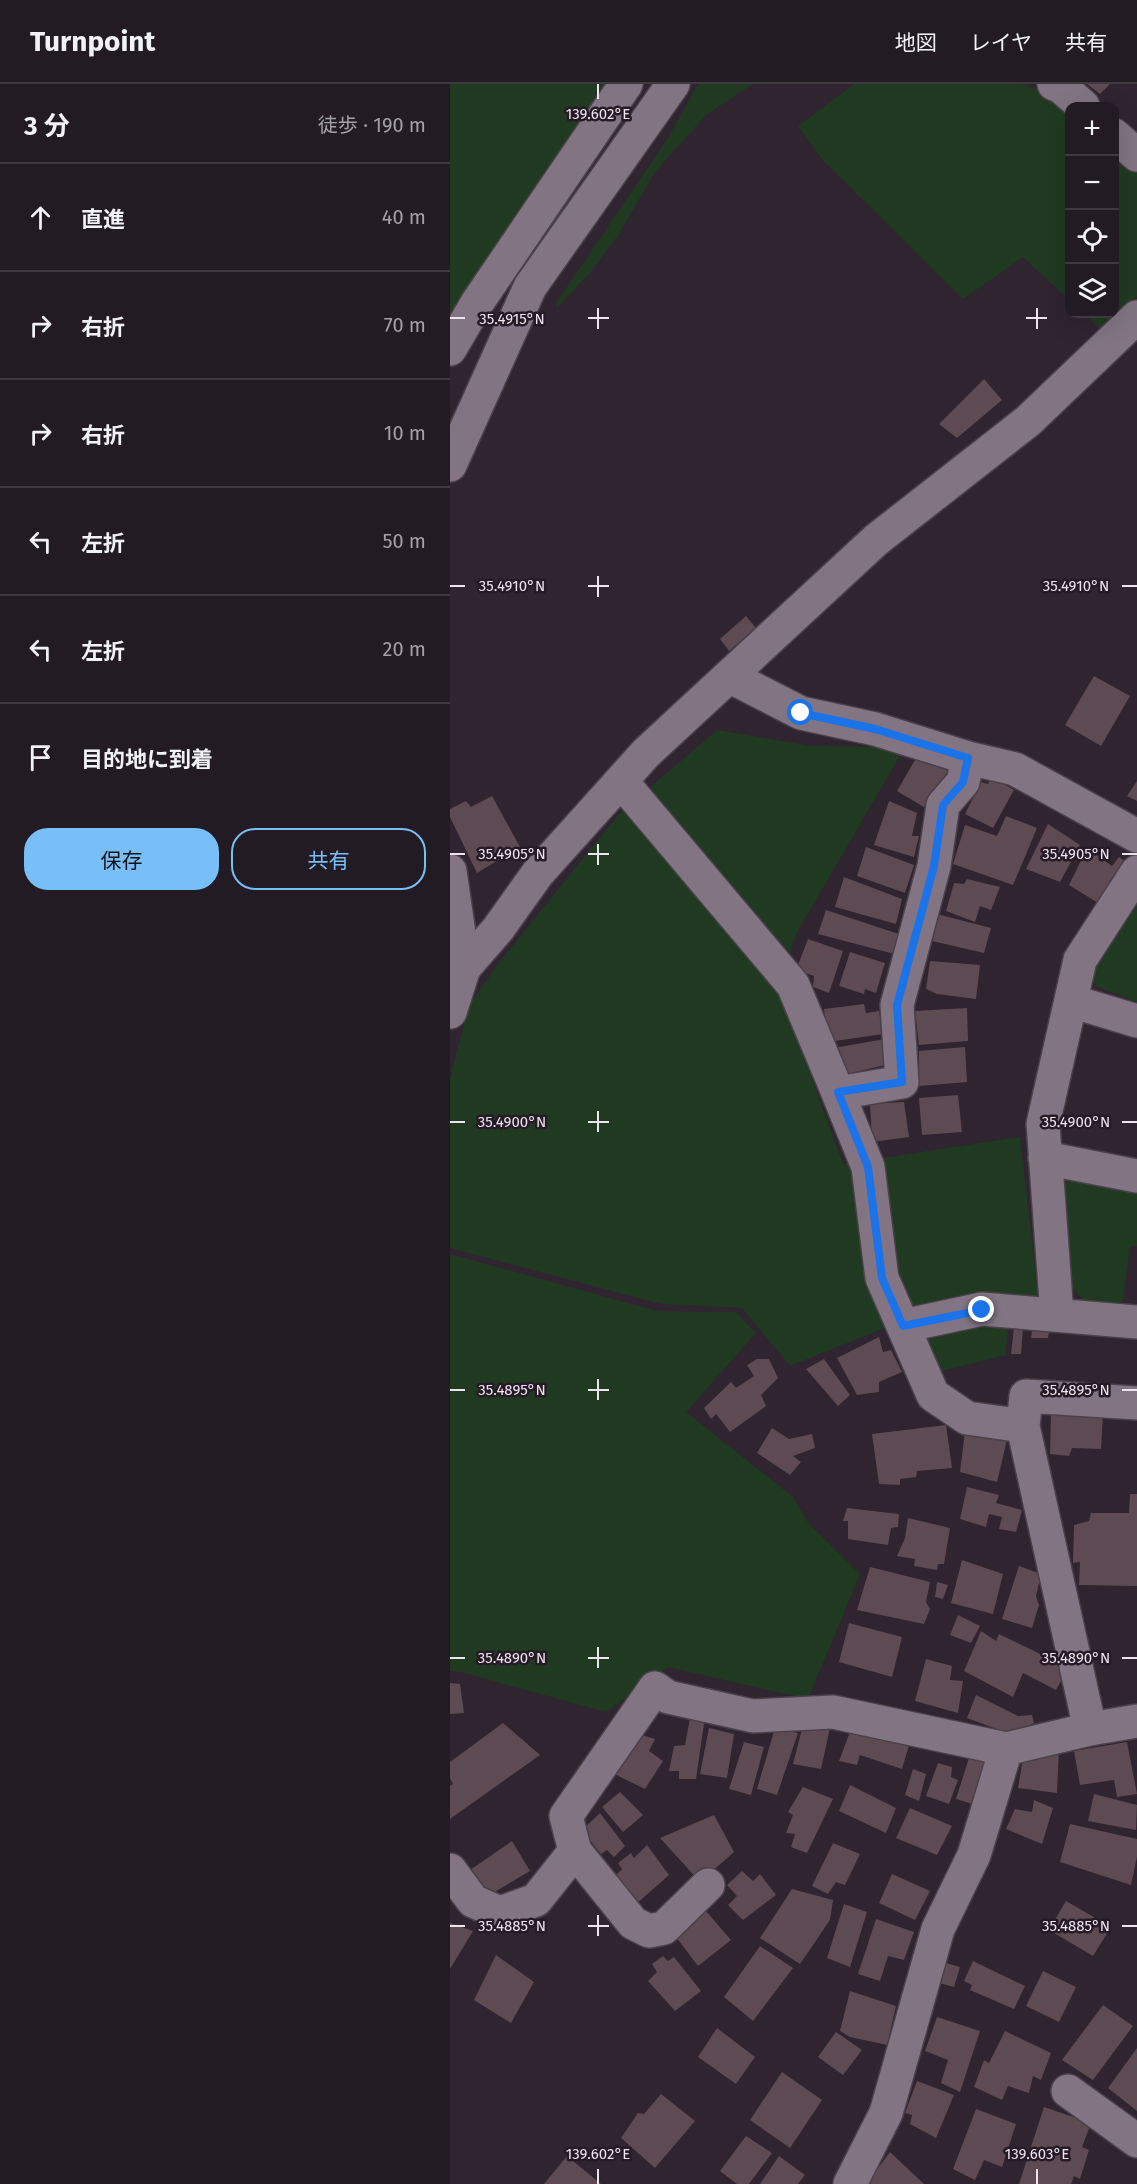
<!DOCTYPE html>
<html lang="ja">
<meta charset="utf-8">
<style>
body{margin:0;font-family:"Fira Sans","Noto Sans JP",sans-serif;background:#2b242c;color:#f1f3f6}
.controls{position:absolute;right:18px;top:18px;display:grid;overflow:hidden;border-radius:12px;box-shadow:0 6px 24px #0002}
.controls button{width:54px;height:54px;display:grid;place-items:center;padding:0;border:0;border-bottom:2px solid #403941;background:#231b24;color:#f1f3f6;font:30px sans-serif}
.stop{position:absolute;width:18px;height:18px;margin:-14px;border:4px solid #1a73e8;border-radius:50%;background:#fff}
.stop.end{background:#1a73e8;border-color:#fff;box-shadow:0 2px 6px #0008}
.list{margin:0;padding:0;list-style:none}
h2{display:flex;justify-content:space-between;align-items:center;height:78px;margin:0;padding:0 24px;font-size:26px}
h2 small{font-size:20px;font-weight:400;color:#a3a1a6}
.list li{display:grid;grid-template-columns:39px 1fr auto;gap:18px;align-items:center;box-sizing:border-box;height:108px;padding:0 24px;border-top:2px solid #403941}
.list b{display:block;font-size:22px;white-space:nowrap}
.list em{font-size:20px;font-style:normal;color:#a3a1a6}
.actions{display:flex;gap:12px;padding:18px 24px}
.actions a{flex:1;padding:14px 0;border:2px solid #78bff8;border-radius:24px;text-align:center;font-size:21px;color:#78bff8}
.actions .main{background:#78bff8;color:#111}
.icon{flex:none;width:33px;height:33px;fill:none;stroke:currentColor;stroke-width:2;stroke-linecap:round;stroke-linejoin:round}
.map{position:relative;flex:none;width:687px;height:2100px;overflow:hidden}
header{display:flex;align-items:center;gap:36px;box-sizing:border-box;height:84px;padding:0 30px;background:#231b24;border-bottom:2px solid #403941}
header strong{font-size:28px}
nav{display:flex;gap:33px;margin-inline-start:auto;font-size:21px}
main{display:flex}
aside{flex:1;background:#231b24}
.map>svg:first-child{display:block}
</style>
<header>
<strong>Turnpoint</strong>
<nav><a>地図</a><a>レイヤ</a><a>共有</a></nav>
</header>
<main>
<aside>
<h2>3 分<small>徒歩 · 190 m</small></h2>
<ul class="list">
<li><svg class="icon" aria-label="ahead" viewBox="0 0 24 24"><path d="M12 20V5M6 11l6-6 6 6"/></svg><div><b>直進</b></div><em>40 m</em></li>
<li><svg class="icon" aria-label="right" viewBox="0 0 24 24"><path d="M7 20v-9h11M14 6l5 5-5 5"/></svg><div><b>右折</b></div><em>70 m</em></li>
<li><svg class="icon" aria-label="right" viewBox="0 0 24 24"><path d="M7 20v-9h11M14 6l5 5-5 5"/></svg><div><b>右折</b></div><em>10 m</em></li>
<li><svg class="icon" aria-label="left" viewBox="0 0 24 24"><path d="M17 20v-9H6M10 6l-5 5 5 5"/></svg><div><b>左折</b></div><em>50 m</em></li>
<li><svg class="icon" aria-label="left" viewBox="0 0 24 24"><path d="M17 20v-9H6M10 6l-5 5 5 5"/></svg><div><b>左折</b></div><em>20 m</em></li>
<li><svg class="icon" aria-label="arrive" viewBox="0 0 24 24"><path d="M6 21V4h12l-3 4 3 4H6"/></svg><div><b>目的地に到着</b></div></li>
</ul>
<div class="actions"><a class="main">保存</a><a>共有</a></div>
</aside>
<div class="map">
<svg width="687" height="2100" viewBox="0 0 687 2100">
<rect width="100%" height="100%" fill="#2f2430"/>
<!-- green -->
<path fill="#203a22" d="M0,0H161L0,237Z
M248,0H303L256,31L205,88L169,150L140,189L107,224L106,219L218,54Z
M404,0H571L605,11L619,24V216L573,173L513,215L371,74L348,42Z
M665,63L687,83V212L651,246L634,230H664Z
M267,646L361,662L455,663L346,850L330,907L393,1080L570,1053L588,1211L534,1214L437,1243L340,1282L292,1224L211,1220L0,1164V995L19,921L48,880L168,731Z
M687,817V918L646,902L640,887Z
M619,1094L687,1104V1162H680L673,1218L637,1219L616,1199L610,1099Z
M0,1170L207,1227L286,1228L306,1249L236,1328L343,1413L359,1440L410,1490L358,1615L218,1583L156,1628L11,1588L0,1587Z
M518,1238H559L555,1271L488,1288L474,1254Z"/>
<!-- building -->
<path fill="#5d4a53" d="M637,0H660L650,10Z
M534,295L552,316L507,354L489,340Z
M296,532L306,544L279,567L270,555Z
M644,592L680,612L651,662L615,641Z
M469,669L498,687L474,723L447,707Z
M541,693L564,706L543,744L515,730L531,698L538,700Z
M687,697V717L677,712Z
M42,712L70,763L27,789L0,733V725L16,717L21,723Z
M439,717L467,729L462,752H469L464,773L424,761Z
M556,732L587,744L563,801L503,780L515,741L547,752Z
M598,740L630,761L610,798L576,785Z
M416,763L464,781L455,809L407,792Z
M637,764L662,782L669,773L677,779L648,819L619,801Z
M394,793L452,815L446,840L385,823Z
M517,795L550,803L541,826L530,822L525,838L496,827L504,799L514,800Z
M376,826L452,851L448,871L368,850Z
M487,830L541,844L534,869L482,857Z
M358,855L393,867L379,909L363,903L364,892L346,886Z
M400,868L435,879L426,909L415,905L414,910L389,902Z
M480,877L530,881L526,915L487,910L476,905Z
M414,920L416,929L429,927L433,950L378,958L374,925Z
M517,924L518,957L469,961L465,927Z
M435,955L439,980L393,991L384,964Z
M515,963L517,998L469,1002V967Z
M508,1011L512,1048L472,1051L469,1014Z
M454,1018L459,1053L422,1058L420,1020Z
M583,1240L600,1242L598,1254H581Z
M564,1244H573L571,1270H561Z
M429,1253L433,1268L441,1266L452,1288L429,1298V1308L407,1311L387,1274Z
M307,1275H319L328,1294L311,1311L316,1322L280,1348L266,1330L261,1335L254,1324L281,1298L286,1304L304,1292L297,1281Z
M374,1275L400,1311L388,1322L356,1285Z
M601,1329L653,1330L651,1365L622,1364L619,1372L600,1370Z
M496,1341L502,1384L467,1387L466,1393L450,1395V1401L429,1400L422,1350Z
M322,1344L339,1355L362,1350L365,1364L343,1372L351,1378L340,1391L307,1369Z
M515,1347L557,1356L547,1398L510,1388Z
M517,1403L549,1411L546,1419L572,1426L566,1448L549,1445L552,1433L539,1430L536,1443L510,1435Z
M680,1410H687V1502L629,1501L630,1478L623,1479L624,1441L639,1437L641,1429H679Z
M397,1424L449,1430L448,1443L441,1444L438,1461L398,1455V1437H393Z
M458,1434L500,1444L494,1480H488L487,1486L464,1482L465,1475L447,1472L455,1454Z
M512,1476L553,1490L543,1530L501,1519Z
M569,1482L591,1490L586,1512L589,1521L582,1544L552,1535Z
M420,1483L480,1498L476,1518L480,1525L474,1540L407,1526Z
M487,1498L498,1501L493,1515L485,1513Z
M508,1531L530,1542L521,1559L500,1551Z
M399,1539L452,1553L442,1593L389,1578Z
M531,1547L546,1557L549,1550L609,1579L611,1597L606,1606L573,1589L563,1613L514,1587Z
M476,1575L502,1582L500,1596L513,1597L508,1629L465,1617Z
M0,1599L10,1600L14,1629L0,1630Z
M526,1611L568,1632L582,1631L584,1639L560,1650L517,1634Z
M241,1629L255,1633L246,1695H229V1687H219L224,1662L235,1661Z
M354,1637L380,1644L371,1685L343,1680Z
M53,1639L90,1671L0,1735V1702L3,1700L0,1694V1678Z
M403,1640L460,1658L452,1685L410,1671L407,1681L389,1677Z
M259,1644L284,1650L277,1694L250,1690Z
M325,1644L348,1649L327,1711L307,1705Z
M182,1648L205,1655L199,1667L213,1677L195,1705L160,1688Z
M294,1658L314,1663L301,1711L279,1705Z
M677,1658L687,1710L667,1713L664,1696L630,1701L624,1667Z
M594,1663L609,1664L607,1709L568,1704L573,1674H591Z
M519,1674L536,1679L523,1720L506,1715Z
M488,1679L502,1683L501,1693L508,1696L499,1720L476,1712Z
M463,1685L476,1690L469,1717L455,1711Z
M400,1701L446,1724L436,1749L389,1727Z
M353,1703L383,1715L357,1769L341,1763L345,1750L336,1749L343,1731L338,1728Z
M170,1708L193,1731L173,1748L152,1723Z
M644,1710L687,1721L686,1746L638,1737Z
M584,1716L603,1724L592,1760L556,1745L565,1725L582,1728Z
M460,1724L502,1742L487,1771L446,1754Z
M150,1729L175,1762L164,1773L157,1766L151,1770L132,1746Z
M264,1731L284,1768L250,1798L210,1754Z
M620,1740L687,1755V1773L681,1801L610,1778Z
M62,1757L80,1787L38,1812L20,1786Z
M383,1759L410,1770L395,1801L386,1798L378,1810L362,1802Z
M197,1761L219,1791L185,1821L162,1795L172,1785L168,1779L181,1769L184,1774Z
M292,1787L303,1797L310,1790L326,1811L293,1836L278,1821L287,1812L277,1801Z
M442,1790L480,1807L465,1836L429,1819Z
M342,1805L383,1816L380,1836L350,1880L310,1854Z
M616,1817L661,1843L643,1872L599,1846Z
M394,1820L417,1828L400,1883L377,1874Z
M256,1827L281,1856L248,1882L226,1853Z
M426,1835L464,1848L454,1876L438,1872L430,1897L408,1890Z
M0,1839L23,1847L0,1885Z
M310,1862L343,1884L303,1937L274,1913Z
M46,1871L84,1898L61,1939L24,1916Z
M213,1872L218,1877L224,1873L251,1907L225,1927L198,1897L207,1888L202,1880Z
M486,1876L510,1883L504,1903L481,1897Z
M523,1877L575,1902L564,1925L520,1906L522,1901L514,1897Z
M593,1887L626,1903L609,1938L576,1922Z
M400,1907L446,1922L437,1961L400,1953L390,1947Z
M653,1921L683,1942L643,1996L612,1976Z
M487,1933L530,1947L510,2008L491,1999L498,1976L475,1967Z
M267,1944L305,1973L286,2000L248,1973Z
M555,1947L601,1969L591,1996L583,1992L579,2009L558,2002L552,2016L524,2003L534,1976L539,1979Z
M386,1948L412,1966L393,1991L368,1973Z
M687,1964V2027L658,2004Z
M332,1988L372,2016L340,2064L300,2036Z
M467,1997L504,2011L486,2054L460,2040L462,2031L455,2029Z
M211,2010L245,2037L205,2084L171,2054L188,2029L194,2030Z
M594,2023L641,2039L632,2063L639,2066L630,2095L624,2092L621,2100H569Z
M526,2025L566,2040L552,2083L534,2076L525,2096L503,2085Z
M296,2052L322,2069L299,2100H287L270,2087Z
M440,2068L474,2100H416Z
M117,2072L151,2100H94Z
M329,2072L355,2091L348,2100H310Z"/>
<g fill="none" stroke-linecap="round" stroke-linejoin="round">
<defs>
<path id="minor" d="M604,0L610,2L633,22
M664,51L687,71
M0,265L27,219L176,0
M0,381L80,203L223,0
M279,592L351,629L425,645L518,674L513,698L493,721L484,782L447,921L452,998L388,1009L418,1083L432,1194L483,1311L517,1334L573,1342L640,1645
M518,674L565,685L687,752
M171,697L343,901L388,1009
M0,787L14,884
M621,917L687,937
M0,928L14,884L48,845L88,789L196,669L426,456L578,337L687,233
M595,1074L687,1092
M607,1231L593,1040L630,876L687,788
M453,1242L532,1225L687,1238
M573,1342L576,1312L687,1319
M125,1767L183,1839L199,1847L214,1844L258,1801
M0,1786L23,1817L50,1829L86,1816L125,1767L116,1732L205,1604L218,1613L303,1632L383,1628L556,1665
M618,2007L687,2057
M400,2100L436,2029L488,1845L524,1771L556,1665L640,1645L687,1637"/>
</defs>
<!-- minor casing -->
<use href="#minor" stroke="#4a404b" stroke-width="36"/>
<!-- minor -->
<use href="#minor" stroke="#827483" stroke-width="33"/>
</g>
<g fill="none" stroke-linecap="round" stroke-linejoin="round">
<!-- route -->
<path stroke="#1a73e8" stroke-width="8" d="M351,629L425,645L518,674L513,698L493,721L484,782L447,921L452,998L388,1008L418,1083L432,1194L453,1242L532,1226"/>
</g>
<!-- ticks -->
<path fill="none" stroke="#ece3ec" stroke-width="2" d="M148,0V15M148,224V245M587,224V245M0,234H15M138,234H159M576,234H597M148,492V513M0,502H15M138,502H159M672,502H687M148,760V781M0,770H15M138,770H159M672,770H687M148,1027V1048M0,1038H15M138,1038H159M672,1038H687M148,1295V1316M0,1306H15M138,1306H159M672,1306H687M148,1563V1584M0,1574H15M138,1574H159M672,1574H687M148,1831V1852M0,1842H15M138,1842H159M672,1842H687M148,2085V2100M587,2085V2100"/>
<g font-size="15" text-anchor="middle" fill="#ece3ec" stroke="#251a26" stroke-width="5" stroke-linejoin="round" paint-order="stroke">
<text x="148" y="35">139.602°E</text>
<text x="62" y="240">35.4915°N</text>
<text x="62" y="507">35.4910°N</text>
<text x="626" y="507">35.4910°N</text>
<text x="62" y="775">35.4905°N</text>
<text x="626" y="775">35.4905°N</text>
<text x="62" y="1043">35.4900°N</text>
<text x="626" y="1043">35.4900°N</text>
<text x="62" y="1311">35.4895°N</text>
<text x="626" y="1311">35.4895°N</text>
<text x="62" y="1579">35.4890°N</text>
<text x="626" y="1579">35.4890°N</text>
<text x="62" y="1847">35.4885°N</text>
<text x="626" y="1847">35.4885°N</text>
<text x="148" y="2075">139.602°E</text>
<text x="587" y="2075">139.603°E</text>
</g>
</svg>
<div class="controls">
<button>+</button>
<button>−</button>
<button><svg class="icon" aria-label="locate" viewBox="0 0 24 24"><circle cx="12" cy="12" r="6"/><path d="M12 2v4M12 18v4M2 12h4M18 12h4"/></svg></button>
<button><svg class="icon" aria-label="layers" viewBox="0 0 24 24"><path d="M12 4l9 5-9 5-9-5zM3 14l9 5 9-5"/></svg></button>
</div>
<div class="stop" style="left:351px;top:629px"></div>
<div class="stop end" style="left:532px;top:1226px"></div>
</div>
</main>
